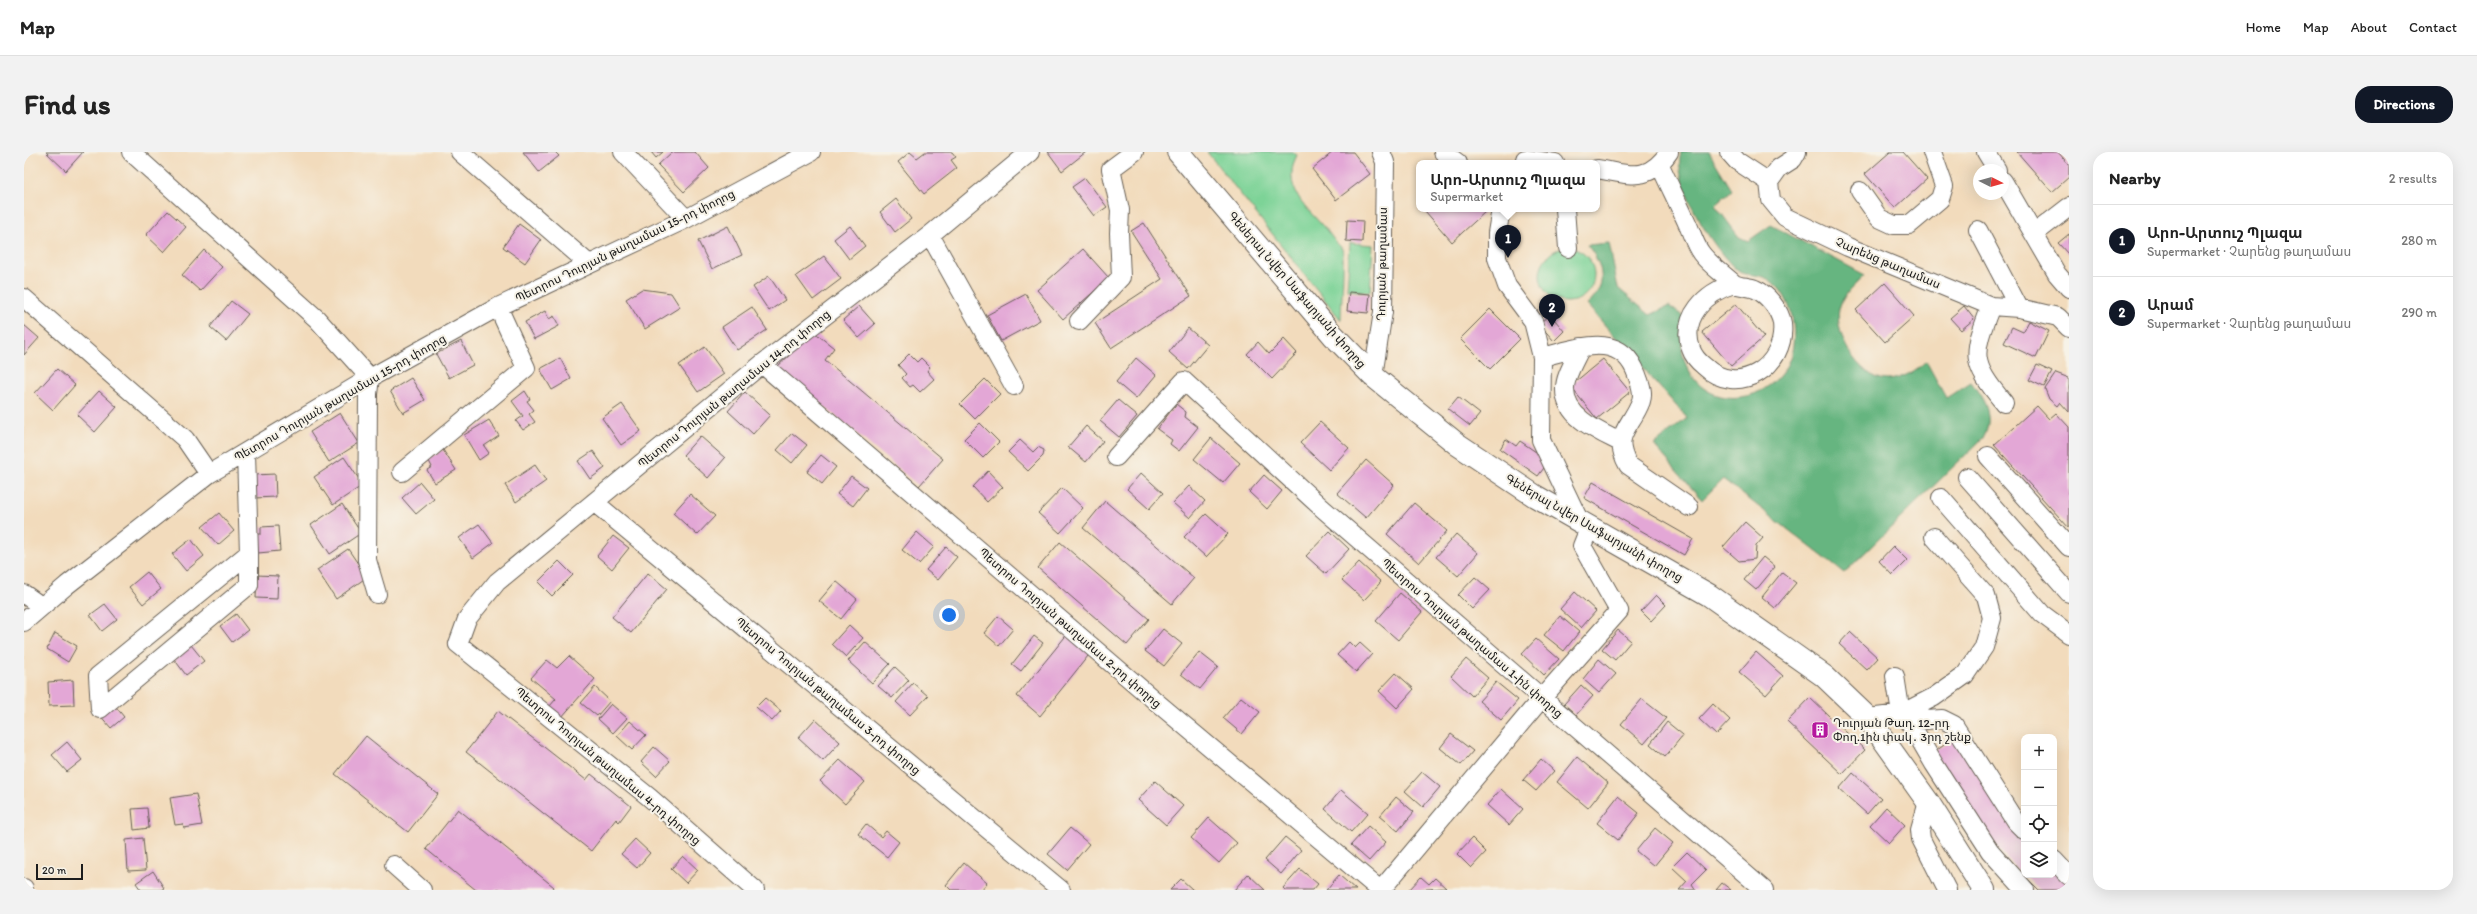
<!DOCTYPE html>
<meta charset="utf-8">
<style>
body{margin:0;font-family:Itim,"Noto Sans Armenian",sans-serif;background:#f2f2f2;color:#222}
.controls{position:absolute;right:12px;bottom:12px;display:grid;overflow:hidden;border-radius:8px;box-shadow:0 4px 16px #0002}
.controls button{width:36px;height:36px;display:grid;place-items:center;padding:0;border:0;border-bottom:1px solid #e0e0e0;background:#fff;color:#222;font:20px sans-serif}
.compass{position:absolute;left:1949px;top:12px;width:36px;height:36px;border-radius:50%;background:#fff;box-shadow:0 4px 16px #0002;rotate:96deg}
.scale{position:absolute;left:12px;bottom:10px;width:47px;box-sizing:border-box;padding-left:4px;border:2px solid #1c1c1c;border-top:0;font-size:11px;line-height:14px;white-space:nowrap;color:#1c1c1c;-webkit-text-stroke:3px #f7f3e8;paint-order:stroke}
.you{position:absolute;left:925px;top:463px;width:14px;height:14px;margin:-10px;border:3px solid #fff;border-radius:50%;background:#1a73e8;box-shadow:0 0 0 6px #1a73e833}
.badge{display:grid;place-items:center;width:26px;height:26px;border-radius:50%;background:#111827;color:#fff;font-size:13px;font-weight:700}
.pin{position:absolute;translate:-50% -33px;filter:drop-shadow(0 1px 2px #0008)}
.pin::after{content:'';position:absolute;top:21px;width:14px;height:12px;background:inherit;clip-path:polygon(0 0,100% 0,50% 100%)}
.popup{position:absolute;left:1392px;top:8px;width:184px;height:52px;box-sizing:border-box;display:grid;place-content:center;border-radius:8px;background:#fff;filter:drop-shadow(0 1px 3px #0005);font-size:13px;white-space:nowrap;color:#767676}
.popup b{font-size:15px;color:#222}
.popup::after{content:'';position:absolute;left:50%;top:100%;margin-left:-8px;border:8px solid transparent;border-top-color:#fff}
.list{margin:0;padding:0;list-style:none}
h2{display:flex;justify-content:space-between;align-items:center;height:52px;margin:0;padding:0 16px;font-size:17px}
h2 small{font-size:13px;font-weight:400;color:#767676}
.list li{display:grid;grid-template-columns:26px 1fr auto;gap:12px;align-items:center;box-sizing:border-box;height:72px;padding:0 16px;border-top:1px solid #e0e0e0}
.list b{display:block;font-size:15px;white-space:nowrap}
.list p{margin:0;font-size:13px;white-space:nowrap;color:#767676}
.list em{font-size:13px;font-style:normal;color:#767676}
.icon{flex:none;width:22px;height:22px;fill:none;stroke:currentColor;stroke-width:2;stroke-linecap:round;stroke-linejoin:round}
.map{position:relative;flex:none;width:2045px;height:738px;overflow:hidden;border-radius:16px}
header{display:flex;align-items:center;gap:24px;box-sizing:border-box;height:56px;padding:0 20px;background:#fff;border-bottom:1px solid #e0e0e0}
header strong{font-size:19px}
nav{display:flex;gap:22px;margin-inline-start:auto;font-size:14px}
.intro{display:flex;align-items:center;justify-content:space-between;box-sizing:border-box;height:96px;padding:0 24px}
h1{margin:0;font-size:28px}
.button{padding:10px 18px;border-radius:16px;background:#111827;color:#fff;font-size:14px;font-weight:700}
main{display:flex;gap:24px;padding:0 24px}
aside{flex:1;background:#fff;border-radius:16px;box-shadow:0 4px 16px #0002}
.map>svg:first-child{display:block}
</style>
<header>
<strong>Map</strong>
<nav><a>Home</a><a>Map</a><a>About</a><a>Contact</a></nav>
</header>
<div class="intro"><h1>Find us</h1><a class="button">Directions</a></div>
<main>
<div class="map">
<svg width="2045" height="738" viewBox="0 0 2045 738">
<rect width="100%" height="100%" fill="#f7f3e8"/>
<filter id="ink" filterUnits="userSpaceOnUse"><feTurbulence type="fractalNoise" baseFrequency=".025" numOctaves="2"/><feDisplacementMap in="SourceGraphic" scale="8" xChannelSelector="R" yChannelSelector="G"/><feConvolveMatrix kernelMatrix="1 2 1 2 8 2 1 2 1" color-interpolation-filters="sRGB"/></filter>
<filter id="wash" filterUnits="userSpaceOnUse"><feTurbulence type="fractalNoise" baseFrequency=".012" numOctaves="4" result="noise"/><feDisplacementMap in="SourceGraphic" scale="16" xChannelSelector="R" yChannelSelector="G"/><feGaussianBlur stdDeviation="0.9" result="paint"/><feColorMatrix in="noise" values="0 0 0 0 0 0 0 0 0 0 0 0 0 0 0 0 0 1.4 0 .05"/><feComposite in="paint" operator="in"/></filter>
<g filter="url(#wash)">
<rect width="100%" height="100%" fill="#f2dbbc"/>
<!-- green -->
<path fill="#7dd397" stroke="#4c785a" d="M1183,0H1269L1273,3C1254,41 1292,61 1310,88C1312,91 1317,94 1318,97C1321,106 1317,155 1317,168Z
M1326,91L1349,93L1346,140L1323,138Z
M1516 123a27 27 0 1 1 54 0a27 27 0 1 1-54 0Z"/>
<!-- forest -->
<path fill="#66b580" stroke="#41684e" d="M1657,0H1685L1708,38L1691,53L1715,85L1724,89L1747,73L1841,123C1832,132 1822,140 1817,151C1805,177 1835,228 1864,228C1878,227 1892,219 1902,209L1922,246L1947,230C1961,249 1970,263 1960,285L1820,421L1699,327L1678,348L1630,293L1663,266L1563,153C1584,135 1580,113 1563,93L1585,91L1594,136L1626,163L1645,154L1660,165C1658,179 1656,194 1660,207C1679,269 1762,250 1769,193C1772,168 1765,137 1740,125C1732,122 1720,124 1714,119C1690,99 1647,31 1657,0Z"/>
<g id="blocks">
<!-- building -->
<path fill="#e3a7d6" d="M22,0H59L42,19Z
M499,0H531L535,4L515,20Z
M627,0H639L632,6Z
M648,0H671L685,16L660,40L634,13Z
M886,0L893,6L901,0H928L932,5L927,8L933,16L900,42L874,10Z
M1024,0H1062L1038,19Z
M1309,0H1329L1346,22L1312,48L1288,17Z
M1866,0H1879L1903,27L1871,56L1841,22Z
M1993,0H2034L2045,13V25L2028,40Z
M1061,26L1083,55L1070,64L1048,35Z
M872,47L887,67L871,80L856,60Z
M1403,57H1459L1461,60L1428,90L1401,59Z
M144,59L162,75L140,100L122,83Z
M1323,68L1339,69L1338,90L1322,89Z
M1120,71L1167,144L1087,196L1071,171L1138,127L1107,79Z
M495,72L517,88L501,111L479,95Z
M704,74L718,103L688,117L674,89Z
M826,74L841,94L825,107L810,87Z
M2045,82V103L2034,91Z
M1059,97L1085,126L1039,167L1013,138Z
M180,98L198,115L176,139L158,123Z
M800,104L817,127L789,148L772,124Z
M745,124L761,148L745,159L729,135Z
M1861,131L1890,164L1861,190L1832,158Z
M618,137L647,141L656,155L621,177L602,147Z
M1325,140L1346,142L1344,161L1323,159Z
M1002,142L1016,168L977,189L963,163Z
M207,149L224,162L202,189L186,175Z
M1712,152L1740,185L1707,214L1678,180Z
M835,154L851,172L835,186L819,168Z
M1940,154L1950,167L1937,178L1926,166Z
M728,155L743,178L713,198L698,175Z
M1466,157L1496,187L1466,217L1436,187Z
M521,159L525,167L530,164L535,174L510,187L501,170Z
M1526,162L1540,179L1530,189L1515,172Z
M2005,169L2025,179L2012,206L1980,191L1988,175L1999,180Z
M0,173L15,186L0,203Z
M1164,176L1184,193L1164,217L1145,200Z
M790,180L810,196L801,208L919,307L895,334L753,215Z
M1260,187L1273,201L1248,227L1223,202L1234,190L1245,202Z
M437,189L449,213L425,226L412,202Z
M681,195L700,222L674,240L655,213Z
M885,202L893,210L897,206L906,215L903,219L910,227L896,240L889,233L886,235L878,226L882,222L874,213Z
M536,206L547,227L528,238L516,217Z
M1112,206L1132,223L1112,247L1092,230Z
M1579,207L1606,240L1573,267L1546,234Z
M2013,213L2028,220L2020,235L2005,228Z
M33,217L51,233L29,258L11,241Z
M2032,221L2045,226V260L2036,250L2033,254L2025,247L2021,237Z
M387,226L401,248L379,261L366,239Z
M961,227L976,242L951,267L936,252Z
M75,239L93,255L71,280L53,263Z
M501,239L506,247L503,249L510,258L505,262L511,270L499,278L492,269L499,264L488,249Z
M721,240L746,263L729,282L704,259Z
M1434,245L1456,262L1446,274L1424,257Z
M1094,248L1113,264L1095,285L1076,269Z
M598,252L617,279L597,293L578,266Z
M1152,252L1162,260L1161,265L1174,275L1155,299L1146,292L1148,288L1133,277Z
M2013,254L2025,267L2032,261L2045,275V376L1970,293Z
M316,261L335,291L305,310L286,280Z
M465,268L475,284L460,294L465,301L455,308L440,283Z
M1296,270L1325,296L1305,318L1276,291Z
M956,271L975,290L959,306L940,287Z
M1062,274L1079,289L1062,310L1044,295Z
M768,281L783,293L768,311L753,298Z
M676,284L701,306L684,326L659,303Z
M1187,286L1216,311L1199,331L1170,307Z
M1482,287L1492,294L1496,289L1525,309L1514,324L1476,297Z
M996,288L1009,300L1014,295L1020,298L1019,304L1004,319L984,300Z
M419,298L432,318L411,331L403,318L408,315L404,307Z
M569,299L581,316L566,327L554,309Z
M797,303L812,315L798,332L783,320Z
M320,305L339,333L309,353L290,325Z
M1342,308L1370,333L1342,366L1313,341Z
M511,313L522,329L492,350L481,333Z
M964,319L979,335L963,350L949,335Z
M1117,321L1139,341L1125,357L1103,337Z
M251,322L252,345L230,346L229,323Z
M1240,323L1258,339L1243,357L1225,340Z
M827,324L843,336L829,354L813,342Z
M396,330L410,347L392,362L378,346Z
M1569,330L1669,387L1660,403L1560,346Z
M1165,334L1181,349L1166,366L1149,351Z
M1038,336L1059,356L1036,381L1014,361Z
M666,342L691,364L673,383L649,361Z
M1081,349L1170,426L1148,452L1059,376Z
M1390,351L1423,379L1395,411L1363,382Z
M318,352L337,381L306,402L287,373Z
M195,361L210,379L194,393L178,375Z
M1182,362L1204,382L1182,405L1160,385Z
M1721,370L1739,386L1732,394L1731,407L1715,409L1699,395Z
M455,372L469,391L449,406L435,386Z
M254,374L256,399L234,401L233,382H237V375Z
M1306,379L1325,397L1302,422L1282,404Z
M893,380L910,395L895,412L878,398Z
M1432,382L1454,401L1434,424L1412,405Z
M589,384L605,396L588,417L573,404Z
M167,387L180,404L162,419L148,402Z
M1036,390L1125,467L1103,493L1014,416Z
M1869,394L1883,408L1868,423L1855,409Z
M922,395L933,405L914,428L902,418Z
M324,397L343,425L312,447L293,418Z
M1739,405L1751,415L1732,438L1720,428Z
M535,409L549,423L528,444L514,430Z
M1335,410L1357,430L1340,448L1318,428Z
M123,420L137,437L119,452L105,435Z
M1758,420L1772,431L1751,456L1738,445Z
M624,421L643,437L607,481L588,465Z
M233,423L254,424L253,447L232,446Z
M1451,425L1466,438L1448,457L1434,443Z
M812,429L833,447L817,467L795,449Z
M1551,440L1572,459L1557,476L1536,457Z
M1376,441L1398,460L1374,488L1352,469Z
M1632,443L1642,453L1627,469L1617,459Z
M81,452L93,467L78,479L66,463Z
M212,462L224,478L208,490L196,474Z
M974,464L989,477L975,494L960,481Z
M1536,464L1555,480L1540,499L1520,483Z
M825,473L839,486L822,505L808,492Z
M1139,477L1158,492L1140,514L1121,499Z
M1594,478L1607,489L1591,508L1578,497Z
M1045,480L1068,499L1016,564L993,544Z
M1826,480L1854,506L1843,518L1815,492Z
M31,481L53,494L44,510L23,497Z
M1010,484L1019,491L997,519L988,512Z
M1512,487L1535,507L1520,523L1498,502Z
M841,490L866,512L848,531L824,509Z
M1325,490L1331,496L1336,491L1348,502L1332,520L1313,503Z
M167,493L180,509L162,523L150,507Z
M1175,500L1194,515L1176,537L1157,522Z
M1732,500L1759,524L1742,543L1715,520Z
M545,504L571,527L537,566L525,555L532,547L507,526L523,508L533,516Z
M1442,507L1464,526L1448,544L1427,524Z
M1575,507L1592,522L1575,541L1559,527Z
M871,515L885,528L868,546L854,534Z
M1372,521L1390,537L1373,556L1355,539Z
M49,528L50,553L25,554L24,530Z
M1472,530L1494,548L1477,568L1455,549Z
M889,531L904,544L886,563L872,550Z
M1557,533L1569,544L1552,563L1540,552Z
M571,535L586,549L573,564L557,551Z
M1217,545L1236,560L1218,582L1199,566Z
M741,546L757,559L748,569L732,555Z
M1786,546L1841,598L1818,622L1763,570Z
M1618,547L1642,566L1620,592L1597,572Z
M88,550L100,565L87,576L74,561Z
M587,552L603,566L589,581L574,567Z
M1689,552L1706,568L1692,583L1675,567Z
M474,559L562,628L567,622L607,654L595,670L592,667L567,699L442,600Z
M791,567L816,590L799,609L774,586Z
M606,569L622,583L608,598L593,584Z
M1643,570L1659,583L1641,605L1626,592Z
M1427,582L1449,599L1437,613L1416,596Z
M342,584L414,642L384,680L311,622Z
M1930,586L1987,675L2000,688V723L1970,693L1909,601Z
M43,590L58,608L43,620L28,603Z
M630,595L646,609L632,624L617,610Z
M1553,605L1584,631L1564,656L1533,630Z
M1517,607L1530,619L1512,639L1499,628Z
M816,608L841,630L821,652L796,629Z
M1398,620L1416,635L1399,655L1381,639Z
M1829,621L1857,646L1843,662L1815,637Z
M1131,629L1159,654L1142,673L1114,648Z
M1477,637L1499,657L1485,673L1463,653Z
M1317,638L1344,661L1327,680L1301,657Z
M172,642L178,673L160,676L159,672L151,673L146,646Z
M1594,644L1615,661L1594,688L1573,671Z
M1372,645L1390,660L1374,679L1356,664Z
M1862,655L1881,673L1865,691L1846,673Z
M123,656L125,676L110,678L108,657Z
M434,657L530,735L528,738H452L402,697Z
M1185,666L1213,691L1195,711L1167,686Z
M842,672L857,685L862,679L875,690L863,705L834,682Z
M1344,674L1362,690L1345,709L1327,693Z
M1046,676L1065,692L1043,718L1024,702Z
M1631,676L1649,691L1630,714L1612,699Z
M1261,685L1277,698L1257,722L1241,708Z
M119,686L122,718L104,719L102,688Z
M1448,686L1462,700L1447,716L1433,702Z
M611,687L626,701L613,716L597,702Z
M1663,700L1682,718L1668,732L1672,738H1655L1663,729L1648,715Z
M659,704L674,718L662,731L647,717Z
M940,711L963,731L957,738H927L922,733Z
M1276,717L1294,732L1289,738H1261L1259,736Z
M2030,718L2045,733V738H2015L2000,723H2030Z
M129,719L140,736L137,738H117L112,731Z
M1224,722L1241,738H1210Z
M1315,723L1332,738H1302Z
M1397,725L1405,732L1411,726L1422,736L1385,738Z
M1157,727L1169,738H1146Z
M1698,731L1707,738H1692Z"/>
</g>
</g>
<g filter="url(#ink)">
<use href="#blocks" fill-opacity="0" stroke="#675f54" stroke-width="1"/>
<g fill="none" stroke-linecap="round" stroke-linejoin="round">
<defs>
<path id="minor" d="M107,0L293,167L346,226L344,242L343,408L353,442
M436,0L565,112
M599,0L662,67
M1419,0L1434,11
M1705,0L1713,9L1745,30
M1773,0L1769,7L1755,16L1745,30L1747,48L1761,65L1824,95L1967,154L1995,156L2034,165L2045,176
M1962,0L1973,18
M1501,7L1531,11
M1636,13C1645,33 1655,53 1664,73C1668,82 1671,93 1677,101C1685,112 1698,121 1708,130C1713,135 1723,134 1731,137C1743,142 1756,158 1758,171C1763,215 1713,246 1680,214C1675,210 1669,203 1667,197C1656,165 1682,140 1710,132
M1573,17C1606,22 1623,32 1645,0
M1979,29L2033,122L2045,136
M1836,39L1855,66L1870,73H1885L1916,47L1920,34L1908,0
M1477,57L1473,81V106L1483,134L1509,169L1518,205L1517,288L1555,368
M1541,57L1544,96
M1954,78L1995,156
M2010,82L2045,55
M906,83L990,234
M0,146L161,287L185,322
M1967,154C1948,203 1946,210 1980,251
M1055,169L1097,125L1095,81L1096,58L1087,17L1110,0
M1557,195C1552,207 1540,225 1541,238C1541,266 1576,280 1596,290
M1518,205C1553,197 1597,177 1613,223C1616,231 1620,240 1617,249C1607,276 1587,282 1604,313L1665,355
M738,212L1136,553L1356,738
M1349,224L1359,160L1361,10L1357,0
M1964,304L2045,395
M1092,305L1160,229L1298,356L1740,738
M378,320L502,216L474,155
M1943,325L2045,441
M1917,346L2018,462L2045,482
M570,350L1037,738
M0,442L17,454
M0,470L43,433L185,322L346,226L474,155L662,67L787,0
M1871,524L1877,562L1885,569L1910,612L1966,699L2001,738
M76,557L74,524L225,401L222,301
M76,557L225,433V401
M1844,566L1877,562L1910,545L1941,523L1960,495L1968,466L1962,444L1910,385
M1885,569L1918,567L1930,573L1991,669L2000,678
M1904,650L1896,678L1897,687L1923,738
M2030,708L2045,724
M370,713L398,738
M0,736V738
M731,738L625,645L434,492L443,467L473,430L738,212L906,83L1006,0
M1357,738L1517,547L1595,459L1558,394L1566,374"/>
<path id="major" d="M1154,0L1309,183L1349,224L1433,292L1511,344L1685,443L1800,524L1844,566L1904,650L1960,738"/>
</defs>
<!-- minor casing -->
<use href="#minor" stroke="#675f54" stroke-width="20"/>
<!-- major casing -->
<use href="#major" stroke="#675f54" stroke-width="24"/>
<!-- minor -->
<use href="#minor" stroke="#fff" stroke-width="18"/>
<!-- major -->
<use href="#major" stroke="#fff" stroke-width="22"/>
</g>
</g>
<!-- icons -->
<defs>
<symbol id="building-square" viewBox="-11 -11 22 22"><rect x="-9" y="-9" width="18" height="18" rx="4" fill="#b5179e" stroke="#f7f3e8"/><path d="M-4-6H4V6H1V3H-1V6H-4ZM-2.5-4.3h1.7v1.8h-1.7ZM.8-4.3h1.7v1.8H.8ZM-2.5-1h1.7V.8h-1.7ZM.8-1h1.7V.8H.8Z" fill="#fff"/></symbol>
</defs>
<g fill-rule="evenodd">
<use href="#building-square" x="1786" y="568" width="20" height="20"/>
</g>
<g text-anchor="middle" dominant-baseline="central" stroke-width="4" stroke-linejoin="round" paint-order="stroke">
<!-- street labels -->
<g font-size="12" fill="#1c1c1c" stroke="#f7f3e8">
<text transform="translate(601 94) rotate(-26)">Պետրոս Դուրյան թաղամաս 15-րդ փողոց</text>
<text transform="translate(1864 111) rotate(23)">Չարենց թաղամաս</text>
<text transform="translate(1358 112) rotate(-89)">Դուրյան թաղամաս</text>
<text transform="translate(1273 138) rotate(49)">Գեներալ Նվեր Սաֆարյանի փողոց</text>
<text transform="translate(710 237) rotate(-39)">Պետրոս Դուրյան թաղամաս 14-րդ փողոց</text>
<text transform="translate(316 246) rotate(-30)">Պետրոս Դուրյան թաղամաս 15-րդ փողոց</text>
<text transform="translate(1570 376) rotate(30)">Գեներալ Նվեր Սաֆարյանի փողոց</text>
<text transform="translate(1046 476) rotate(41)">Պետրոս Դուրյան թաղամաս 2-րդ փողոց</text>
<text transform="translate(1448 486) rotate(41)">Պետրոս Դուրյան թաղամաս 1-ին փողոց</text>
<text transform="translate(804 544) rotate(40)">Պետրոս Դուրյան թաղամաս 3-րդ փողոց</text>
<text transform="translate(584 614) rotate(40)">Պետրոս Դուրյան թաղամաս 4-րդ փողոց</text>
</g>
<!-- poi labels -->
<g font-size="12" fill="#1c1c1c" stroke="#f7f3e8" text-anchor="start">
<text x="1809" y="571">Դուրյան Թաղ. 12-րդ<tspan x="1809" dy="14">Փող.1ին փակ․ 3րդ շենք</tspan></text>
</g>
</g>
</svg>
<div class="controls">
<button>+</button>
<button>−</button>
<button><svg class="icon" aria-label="locate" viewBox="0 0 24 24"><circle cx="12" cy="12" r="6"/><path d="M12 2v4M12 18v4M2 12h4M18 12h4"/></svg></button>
<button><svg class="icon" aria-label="layers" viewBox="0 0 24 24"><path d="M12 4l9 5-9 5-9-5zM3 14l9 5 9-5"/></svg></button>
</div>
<svg class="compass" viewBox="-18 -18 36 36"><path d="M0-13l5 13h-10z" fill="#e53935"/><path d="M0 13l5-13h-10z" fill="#767676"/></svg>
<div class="scale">20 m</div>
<div class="you"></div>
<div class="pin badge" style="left:1484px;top:106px">1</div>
<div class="popup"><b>Արո-Արտուշ Պլազա</b>Supermarket</div>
<div class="pin badge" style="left:1528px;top:175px">2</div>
</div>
<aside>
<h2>Nearby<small>2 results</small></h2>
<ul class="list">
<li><span class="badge">1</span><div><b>Արո-Արտուշ Պլազա</b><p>Supermarket · Չարենց թաղամաս</p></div><em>280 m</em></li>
<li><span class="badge">2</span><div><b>Արամ</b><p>Supermarket · Չարենց թաղամաս</p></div><em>290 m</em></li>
</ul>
</aside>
</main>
